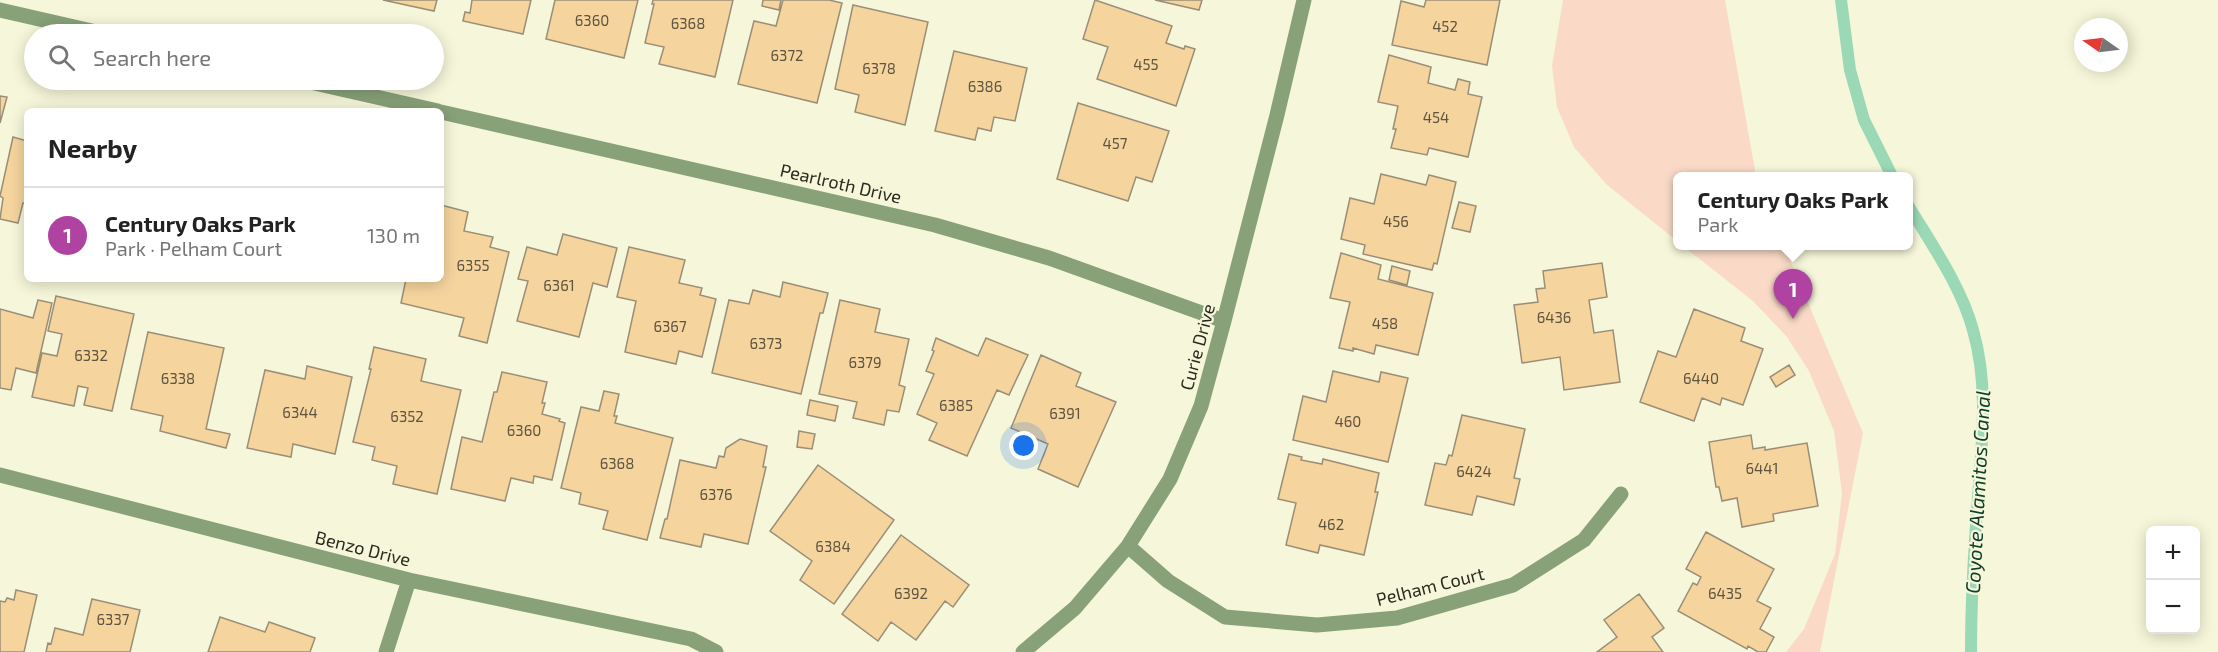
<!DOCTYPE html>
<meta charset="utf-8">
<style>
body{margin:0;font-family:"Exo 2",sans-serif;background:#f6f6f6;color:#222}
.controls{position:absolute;right:18px;bottom:18px;display:grid;overflow:hidden;border-radius:9px;box-shadow:0 3px 15px #0003}
.controls button{width:54px;height:54px;display:grid;place-items:center;padding:0;border:0;border-bottom:2px solid #e0e0e0;background:#fff;color:#222;font:30px sans-serif}
.compass{position:absolute;left:2074px;top:18px;width:54px;height:54px;border-radius:50%;background:#fff;box-shadow:0 3px 15px #0003;rotate:284deg}
.you{position:absolute;left:1024px;top:446px;width:21px;height:21px;margin:-15px;border:4px solid #fff;border-radius:50%;background:#1a73e8;box-shadow:0 0 0 9px #1a73e833}
.badge{display:grid;place-items:center;width:39px;height:39px;border-radius:50%;background:#b042a1;color:#fff;font-size:20px;font-weight:700}
.pin{position:absolute;translate:-50% -50px;filter:drop-shadow(0 2px 3px #0008)}
.pin::after{content:'';position:absolute;top:32px;width:21px;height:18px;background:inherit;clip-path:polygon(0 0,100% 0,50% 100%)}
.popup{position:absolute;left:1673px;top:172px;width:240px;height:78px;box-sizing:border-box;display:grid;place-content:center;border-radius:9px;background:#fff;filter:drop-shadow(0 2px 4px #0005);font-size:20px;white-space:nowrap;color:#767676}
.popup b{font-size:22px;color:#222}
.popup::after{content:'';position:absolute;left:50%;top:100%;margin-left:-12px;border:12px solid transparent;border-top-color:#fff}
.list{margin:0;padding:0;list-style:none}
h2{display:flex;justify-content:space-between;align-items:center;height:78px;margin:0;padding:0 24px;font-size:26px}
h2 small{font-size:20px;font-weight:400;color:#767676}
.list li{display:grid;grid-template-columns:39px 1fr auto;gap:18px;align-items:center;box-sizing:border-box;height:96px;padding:0 24px;border-top:2px solid #e0e0e0}
.list b{display:block;font-size:22px;white-space:nowrap}
.list p{margin:0;font-size:20px;white-space:nowrap;color:#767676}
.list em{font-size:20px;font-style:normal;color:#767676}
.icon{flex:none;width:33px;height:33px;fill:none;stroke:currentColor;stroke-width:2;stroke-linecap:round;stroke-linejoin:round}
.map{position:relative;flex:none;width:2218px;height:652px;overflow:hidden}
.search{position:absolute;background:#fff;box-shadow:0 3px 15px #0003;left:24px;top:24px;width:420px;height:66px;display:flex;align-items:center;gap:15px;box-sizing:border-box;padding:0 21px;border-radius:33px;color:#767676;font-size:22px}
.panel{position:absolute;background:#fff;box-shadow:0 3px 15px #0003;left:24px;top:108px;width:420px;height:174px;border-radius:9px}
.map>svg:first-child{display:block}
</style>
<div class="map">
<svg width="2218" height="652" viewBox="0 0 2218 652">
<rect width="100%" height="100%" fill="#f6f6da"/>
<!-- green -->
<path fill="#fadac7" d="M1563,0H1725L1756,176H1678L1677,241L1606,184L1574,147L1557,107L1552,66Z
M1683,246H1784L1863,433L1820,652H1786L1804,629L1835,554L1842,493L1834,431L1809,371L1787,337L1753,301Z"/>
<g fill="none" stroke-linecap="round" stroke-linejoin="round">
<!-- stream -->
<path stroke="#9ad8b6" stroke-width="12" d="M1841,0L1850,70L1864,120L1892,176
M1908,205C1932,245 1961,286 1973,330C1989,386 1982,441 1978,498C1974,549 1971,600 1971,652"/>
</g>
<!-- building -->
<path fill="#f5d49e" stroke="#9b8e77" stroke-width="1.5" d="M383,0H437L434,11Z
M472,0H531L523,34L463,21L465,12L470,13Z
M555,0H638L624,58L546,39Z
M653,0H733L715,77L659,64L664,47L645,43L654,4H652Z
M763,0H781L779,10L762,6Z
M783,0H829L842,3L817,103L738,84L754,21L776,26Z
M1095,0L1172,26L1166,43L1184,49L1185,46L1195,49L1176,106L1097,79L1108,47L1083,39Z
M1155,0H1202L1199,10Z
M1426,0H1500L1487,65L1392,45L1401,1L1424,7Z
M853,5L928,22L905,125L855,112L859,95L835,89Z
M954,51L1027,68L1015,121L994,117L991,131L978,128L975,140L935,131Z
M1389,55L1431,67L1428,83L1455,90L1458,79L1470,82L1468,94L1482,97L1468,157L1429,148L1427,155L1391,148L1396,129H1393L1398,106L1378,102Z
M0,96L7,97L0,123Z
M1078,103L1169,131L1152,182L1136,177L1128,201L1057,179Z
M13,137L27,141V204L23,203L18,223L0,219L3,198L0,196Z
M1381,174L1426,185L1429,175L1456,182L1437,264L1434,263L1432,270L1363,254L1365,245L1341,239L1350,198L1374,204Z
M1459,202L1476,206L1470,232L1452,228Z
M441,205L468,212L464,231L493,237L490,247L509,252L487,343L459,336L464,318L401,303L406,279H441Z
M563,234L617,248L607,287L593,283L579,337L517,321L528,281L518,279L527,247L557,255Z
M629,247L685,260L679,283L702,288L700,295L716,299L702,357L679,351L676,364L625,352L636,301L617,297Z
M1341,253L1381,265L1378,279L1433,293L1418,355L1376,345L1374,354L1353,348V351L1339,348L1350,302L1330,298Z
M1602,263L1607,297L1589,300L1594,333L1613,330L1620,382L1564,390L1560,357L1522,363L1514,305L1538,302L1536,289L1545,288L1543,271Z
M1392,266L1410,271L1407,285L1389,280Z
M783,282L828,293L823,313H820L801,394L712,373L729,300L749,304L753,290L780,297Z
M56,296L134,314L112,411L84,405L88,388L78,386L74,406L32,397L42,353L57,356L62,334L48,331Z
M38,300L52,303L36,373L16,368L11,390L0,388V309L33,318Z
M840,300L880,309L875,332L909,339L899,385L905,387L899,412L887,410L884,425L853,418L857,402L819,394Z
M1694,309L1745,328L1741,341L1763,349L1743,405L1722,398L1720,405L1702,398L1694,421L1640,402L1658,351L1676,357Z
M148,332L224,348L206,429L230,434L226,448L160,431L163,416L131,409Z
M936,338L978,356L986,338L1028,355L1009,395L997,390L967,456L929,440L937,423L917,414L934,374L926,371L934,351L932,350Z
M374,347L426,359L421,381L461,390L437,494L393,484L397,466L372,460L375,447L353,442L371,369H369Z
M1041,355L1081,373L1076,386L1116,402L1078,487L1038,469L1048,444L1011,428Z
M1789,365L1795,375L1776,387L1770,377Z
M307,366L352,377L335,454L293,444L291,457L247,448L265,370L305,379Z
M1333,371L1379,382L1381,372L1408,378L1388,462L1293,440L1303,396L1326,402Z
M502,372L547,382L542,403H545L542,414L560,419L559,421L565,423L552,480L534,476L533,483L511,478L505,501L451,489L462,437L482,442L494,392H497Z
M604,391L619,394L614,416H617L615,423L673,438L647,540L603,529L608,511L579,504L581,493L561,488L581,407L599,411Z
M810,400L838,406L835,421L807,415Z
M1462,415L1525,429L1514,478L1520,479L1514,505L1477,496L1472,515L1425,505L1435,463L1446,465L1449,455L1452,456Z
M799,431L815,434L812,449L797,447Z
M1751,435L1753,449L1765,447V450L1807,443L1818,506L1773,514L1774,521L1742,527L1737,498L1722,501L1719,487H1716L1709,442Z
M740,439L767,446L763,467H766L748,544L704,534L701,547L660,538L665,519H667L680,460L716,468L719,456L724,457L726,448Z
M1289,454L1302,457L1301,460L1322,464L1323,459L1379,473L1375,492H1378L1364,555L1320,545L1318,553L1286,545L1296,503L1278,499Z
M818,465L894,520L834,604L800,580L812,561L770,531Z
M1706,532L1774,569L1757,601L1771,608L1760,629L1774,637L1766,652H1758L1748,646L1747,649L1678,611L1693,583L1697,585L1701,577L1686,569Z
M901,535L969,585L953,607L945,601L916,640L891,622L878,641L842,614Z
M16,590L37,595L24,652H0V601L5,602L7,598L14,600Z
M1639,594L1664,628L1652,637L1663,652H1597L1617,637L1604,620Z
M92,599L140,610L130,652H46L48,643L51,644L55,628L83,635Z
M220,617L265,632L269,622L315,638L310,652H208Z"/>
<g fill="none" stroke-linecap="round" stroke-linejoin="round">
<!-- minor -->
<path stroke="#88a179" stroke-width="15" d="M0,10L105,34
M301,80L438,111
M441,112L935,225L1049,258L1224,321
M0,475L409,580L691,639L716,652
M1128,546L1168,581L1225,617L1317,625L1397,618L1513,585L1584,540L1621,494
M386,652L409,580
M1023,652L1075,608L1128,546L1170,479L1201,406L1224,321L1277,115L1304,0"/>
</g>
<g text-anchor="middle" dominant-baseline="central" stroke-width="4.5" stroke-linejoin="round" paint-order="stroke">
<!-- number labels -->
<g font-size="15" fill="#5e5440">
<text x="592" y="20">6360</text>
<text x="688" y="23">6368</text>
<text x="1445" y="26">452</text>
<text x="787" y="55">6372</text>
<text x="1146" y="64">455</text>
<text x="879" y="68">6378</text>
<text x="985" y="86">6386</text>
<text x="1436" y="117">454</text>
<text x="1115" y="143">457</text>
<text x="1396" y="221">456</text>
<text x="473" y="265">6355</text>
<text x="559" y="285">6361</text>
<text x="1554" y="317">6436</text>
<text x="1385" y="323">458</text>
<text x="670" y="326">6367</text>
<text x="766" y="343">6373</text>
<text x="91" y="355">6332</text>
<text x="865" y="362">6379</text>
<text x="178" y="378">6338</text>
<text x="1701" y="378">6440</text>
<text x="956" y="405">6385</text>
<text x="300" y="412">6344</text>
<text x="1065" y="413">6391</text>
<text x="407" y="416">6352</text>
<text x="1348" y="421">460</text>
<text x="524" y="430">6360</text>
<text x="617" y="463">6368</text>
<text x="1762" y="468">6441</text>
<text x="1474" y="471">6424</text>
<text x="716" y="494">6376</text>
<text x="1331" y="524">462</text>
<text x="833" y="546">6384</text>
<text x="911" y="593">6392</text>
<text x="1725" y="593">6435</text>
<text x="113" y="619">6337</text>
</g>
<!-- street labels -->
<g font-size="18" fill="#2b2a20" stroke="#f6f6da">
<text transform="translate(841 183) rotate(13)">Pearlroth Drive</text>
<text transform="translate(1197 347) rotate(-75)">Curie Drive</text>
<text transform="translate(363 548) rotate(14)">Benzo Drive</text>
<text transform="translate(1430 586) rotate(-14)">Pelham Court</text>
</g>
<!-- water labels -->
<g font-size="20" font-style="italic" fill="#0e402b" stroke="#f6f6da">
<text transform="translate(1977 492) rotate(-87)">Coyote Alamitos Canal</text>
</g>
</g>
</svg>
<div class="controls">
<button>+</button>
<button>−</button>
</div>
<svg class="compass" viewBox="-18 -18 36 36"><path d="M0-13l5 13h-10z" fill="#e53935"/><path d="M0 13l5-13h-10z" fill="#767676"/></svg>
<div class="you"></div>
<div class="pin badge" style="left:1793px;top:319px">1</div>
<div class="popup"><b>Century Oaks Park</b>Park</div>
<div class="search"><svg class="icon" aria-label="search" viewBox="0 0 24 24"><circle cx="10" cy="10" r="6"/><path d="M15 15l6 6"/></svg>Search here</div>
<section class="panel">
<h2>Nearby<small></small></h2>
<ul class="list">
<li><span class="badge">1</span><div><b>Century Oaks Park</b><p>Park · Pelham Court</p></div><em>130 m</em></li>
</ul>
</section>
</div>
